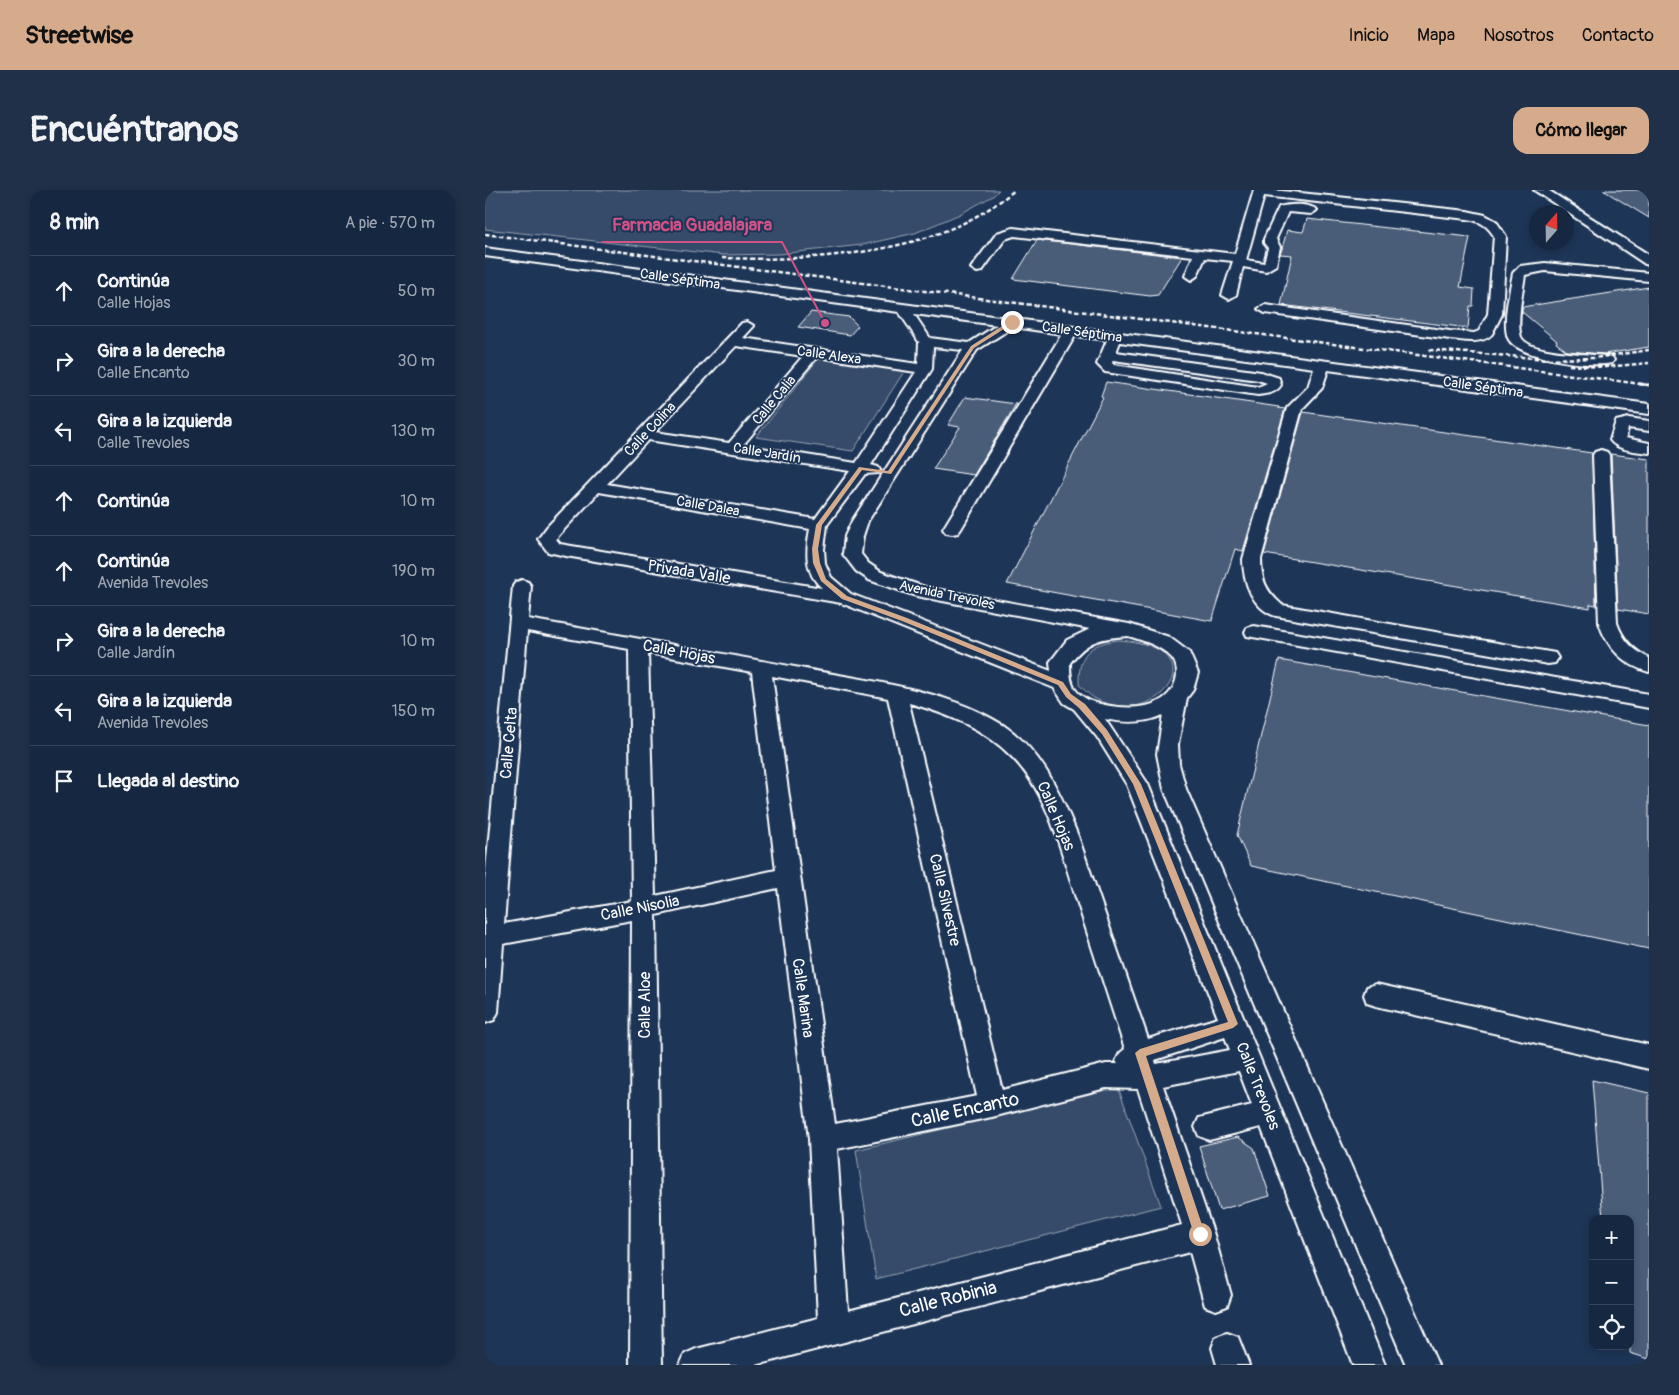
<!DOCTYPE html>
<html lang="es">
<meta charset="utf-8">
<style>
body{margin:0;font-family:Pangolin,sans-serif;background:#1f3048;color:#f1f3f6}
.controls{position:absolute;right:15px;bottom:15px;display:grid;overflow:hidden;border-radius:10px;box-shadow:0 2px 8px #0003}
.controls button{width:45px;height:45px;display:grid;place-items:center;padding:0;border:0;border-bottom:1px solid #35445a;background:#162841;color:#f1f3f6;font:25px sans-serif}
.compass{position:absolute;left:1044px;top:15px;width:45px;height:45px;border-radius:50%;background:#162841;box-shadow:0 2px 8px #0003;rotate:20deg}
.stop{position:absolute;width:15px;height:15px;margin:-11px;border:4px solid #d6ab8b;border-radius:50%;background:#fff}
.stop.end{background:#d6ab8b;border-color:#fff;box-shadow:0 1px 5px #0008}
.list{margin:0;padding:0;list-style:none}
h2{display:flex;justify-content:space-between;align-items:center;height:65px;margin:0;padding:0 20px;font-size:21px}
h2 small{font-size:16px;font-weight:400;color:#9ea6b1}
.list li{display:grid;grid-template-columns:32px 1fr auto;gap:15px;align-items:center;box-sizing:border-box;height:70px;padding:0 20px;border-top:1px solid #35445a}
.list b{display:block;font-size:19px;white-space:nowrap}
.list p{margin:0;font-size:16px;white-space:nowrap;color:#9ea6b1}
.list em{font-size:16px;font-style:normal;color:#9ea6b1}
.icon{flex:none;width:28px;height:28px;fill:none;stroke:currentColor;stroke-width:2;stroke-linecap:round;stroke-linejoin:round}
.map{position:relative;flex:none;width:1164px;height:1175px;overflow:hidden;border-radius:15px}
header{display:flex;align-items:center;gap:30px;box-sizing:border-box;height:70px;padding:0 25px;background:#d6ab8b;color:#111}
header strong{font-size:24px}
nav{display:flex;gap:28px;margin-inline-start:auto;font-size:18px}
.intro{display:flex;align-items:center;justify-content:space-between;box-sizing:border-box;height:120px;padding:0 30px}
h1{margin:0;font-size:35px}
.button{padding:12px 22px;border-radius:15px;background:#d6ab8b;color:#111;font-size:18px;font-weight:700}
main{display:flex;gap:30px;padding:0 30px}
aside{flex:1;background:#162841;border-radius:15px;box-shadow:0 2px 8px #0003}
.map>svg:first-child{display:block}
</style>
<header>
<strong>Streetwise</strong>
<nav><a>Inicio</a><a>Mapa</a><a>Nosotros</a><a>Contacto</a></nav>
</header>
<div class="intro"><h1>Encuéntranos</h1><a class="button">Cómo llegar</a></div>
<main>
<aside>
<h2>8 min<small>A pie · 570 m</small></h2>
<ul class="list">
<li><svg class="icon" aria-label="ahead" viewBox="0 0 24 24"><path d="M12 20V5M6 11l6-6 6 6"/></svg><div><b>Continúa</b><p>Calle Hojas</p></div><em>50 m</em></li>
<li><svg class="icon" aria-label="right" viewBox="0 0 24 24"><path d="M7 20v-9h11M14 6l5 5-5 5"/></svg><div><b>Gira a la derecha</b><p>Calle Encanto</p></div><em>30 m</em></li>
<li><svg class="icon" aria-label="left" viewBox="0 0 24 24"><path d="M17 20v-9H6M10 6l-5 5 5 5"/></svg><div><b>Gira a la izquierda</b><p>Calle Trevoles</p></div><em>130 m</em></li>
<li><svg class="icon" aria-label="ahead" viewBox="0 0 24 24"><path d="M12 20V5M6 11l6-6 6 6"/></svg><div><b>Continúa</b></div><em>10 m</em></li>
<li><svg class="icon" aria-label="ahead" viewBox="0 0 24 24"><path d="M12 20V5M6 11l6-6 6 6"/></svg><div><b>Continúa</b><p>Avenida Trevoles</p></div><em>190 m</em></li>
<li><svg class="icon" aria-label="right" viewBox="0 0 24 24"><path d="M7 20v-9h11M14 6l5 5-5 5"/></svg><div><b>Gira a la derecha</b><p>Calle Jardín</p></div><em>10 m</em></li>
<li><svg class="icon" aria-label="left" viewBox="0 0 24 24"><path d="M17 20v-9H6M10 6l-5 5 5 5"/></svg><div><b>Gira a la izquierda</b><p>Avenida Trevoles</p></div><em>150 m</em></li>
<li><svg class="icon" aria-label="arrive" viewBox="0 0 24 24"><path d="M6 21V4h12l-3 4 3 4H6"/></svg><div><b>Llegada al destino</b></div></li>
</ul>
</aside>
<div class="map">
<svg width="1164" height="1175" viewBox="0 0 1164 1175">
<rect width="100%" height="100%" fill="#1d3557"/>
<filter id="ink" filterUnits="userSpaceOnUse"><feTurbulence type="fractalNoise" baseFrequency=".02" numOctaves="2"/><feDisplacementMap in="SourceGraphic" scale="10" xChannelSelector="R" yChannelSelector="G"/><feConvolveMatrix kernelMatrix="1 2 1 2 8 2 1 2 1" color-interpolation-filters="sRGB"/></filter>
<g filter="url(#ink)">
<!-- green -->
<path fill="#364b69" stroke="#9aa5b4" d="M0,0H514L508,6L475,24L430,43L377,55L294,64L239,65L0,39Z
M334,168L420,180L368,261L271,247Z
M633,450C737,456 673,544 609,508C604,505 599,499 594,495C593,465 603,454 633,450Z
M633,897L676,1016L391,1089L371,960Z"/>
<!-- building -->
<path fill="#4a5d79" stroke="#fff" d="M1118,0H1164V28Z
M822,29L985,47L975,97L989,99L988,116H985L983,138L796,115L807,65L795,64L797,59L802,40L818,42Z
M552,50L697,67L673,105L665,106L528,89Z
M1164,97V157L1119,164L1082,161L1071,153L1072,151L1037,122V117Z
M326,122L364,127L373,136L365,145L313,137Z
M621,192L794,217L793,218L800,219L758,361L750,359L727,431L522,394L618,207L616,206Z
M480,207L531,214L489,285L448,279L475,237L463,235Z
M818,222L1107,263L1111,415L1105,414V418L779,364Z
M1126,264L1164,269V424L1133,419Z
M794,470L1164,535V759L766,676L752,645Z
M1107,890L1164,903V1169L1145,1163V1029H1118Z
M753,947L769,958L785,1006L734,1020L714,956Z"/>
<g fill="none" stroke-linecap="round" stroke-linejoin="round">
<defs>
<path id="minor" d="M769,0H788L982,21L1000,25L1011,31L1021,46L1017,124L1007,144C997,155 978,150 965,149L780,123L773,119L780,115L965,141L989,143L994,141L1003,124L1009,46C1002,35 995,31 982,29L779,6L761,70L779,73L783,58L779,53V49L794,17C804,14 824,13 832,20L826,24L803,22L791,49L795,57L791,75L781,81L758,77L751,105L744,109L737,105L748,71L720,68L712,86L706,90L700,86L708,66L529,46L520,49L497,81L492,82L486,78L512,43L528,38L750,64Z
M1049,0H1063L1164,65V75L1160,74Z
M0,58L1164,214V224L843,180L837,198L817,219L776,369C776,390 781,401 797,415L1070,463L1073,468L1070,473L1063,474L791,426C767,419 758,391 758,369L802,218L823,197L829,178L635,152L631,162L776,182L794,188L796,195C791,203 782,204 773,205L620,182L612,174L622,150L590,146L476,339L473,343L467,344L461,343L458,339L577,144L528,137L492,160L383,331L378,346L376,364L383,373L396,382L440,397L644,434L684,447L704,462L713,483L708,500L702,508L693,554L694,574L701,599L953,1175H921L679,599L672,564L678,525C659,534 639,533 620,529L663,594L900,1175H868L776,937L724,950L714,946L710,937L714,928L767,915L754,881L678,896L729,1045L746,1105L742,1116L731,1120L720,1116L705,1062L271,1175H195L200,1164L211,1159L333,1128L324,949L293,698L171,725L177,1175H145L147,730L18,754L13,822L9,830L0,833V690L28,396L31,392L37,390L43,392L46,396L43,429C134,445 224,461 315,478C382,491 459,498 518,535C557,561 576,604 593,646L663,849L733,828L642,595L612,547L589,519L579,513L569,498L356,413L81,366L63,362L53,349L62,337L257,133L262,132L269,136L258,148L433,174L434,152L414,122L0,66ZM429,124L512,135L484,153L445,148ZM251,156L318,166L244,253L170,242ZM448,157L478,160L367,331L360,346L358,364L371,381L384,390L431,406L605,439L582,450L565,472L566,481L366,404L346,387L340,373L339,359L342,335L380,284L393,283L395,280L393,277L386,275L447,179ZM332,167L431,182L371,273L258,255ZM628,170L773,190L782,193L773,197L629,175L627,173ZM163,250L365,281L330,329L122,294ZM114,302L325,339C321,360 319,383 337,398L75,354L71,349L74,345ZM42,441L144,459L147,711L19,734ZM643,446C659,451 675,455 687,468C692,474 693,483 691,490C683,520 645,520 620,515C609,513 596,508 590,499C585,492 585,481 585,473C602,450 616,448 643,446ZM163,463L267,482L291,680L170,706ZM287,486L403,508L492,906L350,934ZM424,513C462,524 499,538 527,567C564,604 576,662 592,711C608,760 624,810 640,859L635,863L631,871L633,874H621L517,900ZM740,847L745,860L671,874L670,870ZM621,898L653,899L697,1035L363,1121L352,959L507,927Z
M1060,73L1164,83V91L1060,81L1040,85C1038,99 1031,133 1036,147C1044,164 1105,164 1122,166L1127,167L1129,170L1127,173C1108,178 1031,168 1023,148C1017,133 1025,99 1028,83L1035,76Z
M1144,228L1164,231V241L1143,238L1141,248L1164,253V263C1152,261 1133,261 1125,250L1131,231Z
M1116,260L1122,262L1124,265L1132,433C1138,450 1148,460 1164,468V482C1139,475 1122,458 1114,433L1108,265L1110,262Z
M769,436L1164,504V518L762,446L760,442L762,438Z
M891,794L1164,855V879L891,816L882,813L879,805L882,797Z
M742,1143L753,1147L764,1175H732L727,1158L731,1147Z"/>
</defs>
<!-- minor casing -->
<use href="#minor" stroke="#fff" stroke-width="4"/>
<!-- minor -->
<use href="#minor" fill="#1d3557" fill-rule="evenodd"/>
<!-- rail-far1 -->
<path stroke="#fff" stroke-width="2.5" stroke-dasharray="4.5 2.5" stroke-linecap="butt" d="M0,44L1164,195
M237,68C320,71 430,66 502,20C512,14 521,7 530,0
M944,160L1063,169L1109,168L1164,160
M1084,175L1120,177L1164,173"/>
<!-- rail -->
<path stroke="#fff" stroke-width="3" stroke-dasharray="5.5 3" stroke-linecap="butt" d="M1154,194L1164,195"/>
</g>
</g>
<!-- route -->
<path fill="#d6ab8b" d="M525,131L530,132L489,158L406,284L377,280L337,335L333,359L335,373L341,389L362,406L422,428L578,492L586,504L600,514L622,540L656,594L753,834L748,838L661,866L720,1044L719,1048L715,1050L711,1048L709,1044L650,863L655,859L743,832L648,594L617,544L594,518L581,507L573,495L417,431L357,409L336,391L328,373L327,359L331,335L374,277L403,281L486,156Z"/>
<g text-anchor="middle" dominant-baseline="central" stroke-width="4" stroke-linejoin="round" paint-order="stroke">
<!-- far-street labels -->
<g font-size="14" fill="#fff" stroke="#1d3557">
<text transform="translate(195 89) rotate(8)">Calle Séptima</text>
<text transform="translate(597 142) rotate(8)">Calle Séptima</text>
<text transform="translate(344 165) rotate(8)">Calle Alexa</text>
<text transform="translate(998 197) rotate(8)">Calle Séptima</text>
<text transform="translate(289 210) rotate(-50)">Calle Calia</text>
<text transform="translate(165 239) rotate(-47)">Calle Colina</text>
<text transform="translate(282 263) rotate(9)">Calle Jardín</text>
<text transform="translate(223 316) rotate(10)">Calle Dalea</text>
<text transform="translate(462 405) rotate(12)">Avenida Trevoles</text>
</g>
<!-- street labels -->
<g font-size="16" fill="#fff" stroke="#1d3557">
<text transform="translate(204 382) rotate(9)">Privada Valle</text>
<text transform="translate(194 462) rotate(11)">Calle Hojas</text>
<text transform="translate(24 553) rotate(-85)">Calle Celta</text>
<text transform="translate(571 626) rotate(67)">Calle Hojas</text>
<text transform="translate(460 710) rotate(77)">Calle Silvestre</text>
<text transform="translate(155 718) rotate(-11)">Calle Nisolia</text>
<text transform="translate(318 808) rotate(82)">Calle Marina</text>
<text transform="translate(160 815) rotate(-90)">Calle Aloe</text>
<text transform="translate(773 896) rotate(68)">Calle Trevoles</text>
</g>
<!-- near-street labels -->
<g font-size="19" fill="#fff" stroke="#1d3557">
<text transform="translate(480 920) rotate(-12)">Calle Encanto</text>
<text transform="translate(463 1109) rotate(-14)">Calle Robinia</text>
</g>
</g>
<!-- callouts -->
<path fill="none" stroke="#d15284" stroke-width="2" d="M340 133L297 52H117"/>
<circle fill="#d15284" stroke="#1d3557" stroke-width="2" cx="340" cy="133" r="5"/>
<g font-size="18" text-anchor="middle" font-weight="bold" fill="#d15284" stroke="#1d3557" stroke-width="4" stroke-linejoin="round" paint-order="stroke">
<text x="207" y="41">Farmacia Guadalajara</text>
</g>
</svg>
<div class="controls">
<button>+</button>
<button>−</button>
<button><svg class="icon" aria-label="locate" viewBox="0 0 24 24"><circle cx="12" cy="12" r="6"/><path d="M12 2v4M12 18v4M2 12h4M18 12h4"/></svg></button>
</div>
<svg class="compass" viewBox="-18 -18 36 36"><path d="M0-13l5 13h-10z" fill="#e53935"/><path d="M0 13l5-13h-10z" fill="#9ea6b1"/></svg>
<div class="stop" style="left:715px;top:1044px"></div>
<div class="stop end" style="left:527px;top:132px"></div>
</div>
</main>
